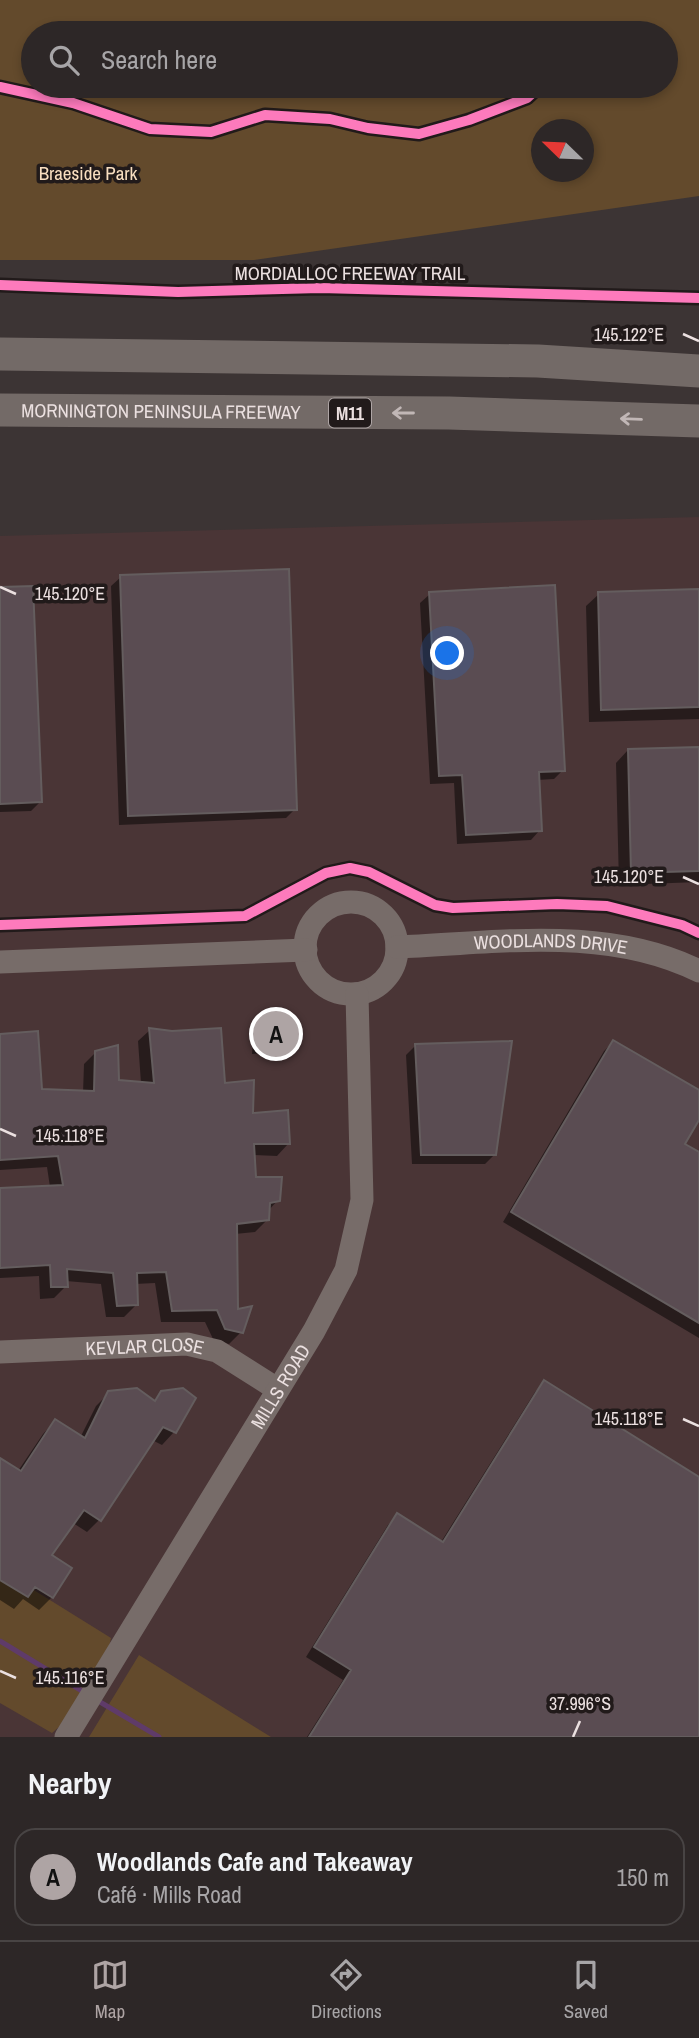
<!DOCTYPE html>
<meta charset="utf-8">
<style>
body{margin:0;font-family:"Archivo Narrow",sans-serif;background:#352f2f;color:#f1f3f6}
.compass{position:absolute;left:531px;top:119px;width:63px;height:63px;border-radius:50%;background:#2d2727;box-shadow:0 4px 10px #0003;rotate:293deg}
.you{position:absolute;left:448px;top:654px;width:24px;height:24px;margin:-18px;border:5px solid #fff;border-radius:50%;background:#1a73e8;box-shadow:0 0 0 10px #1a73e833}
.badge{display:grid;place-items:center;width:46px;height:46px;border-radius:50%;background:#aea4a4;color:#111;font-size:23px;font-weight:700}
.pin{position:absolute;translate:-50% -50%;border:4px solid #fff;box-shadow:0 2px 7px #0006}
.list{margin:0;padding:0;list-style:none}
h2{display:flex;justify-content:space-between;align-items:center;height:91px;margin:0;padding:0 28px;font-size:30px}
h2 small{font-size:23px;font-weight:400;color:#a7a5a7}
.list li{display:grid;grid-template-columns:46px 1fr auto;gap:21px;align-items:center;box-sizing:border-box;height:98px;margin:0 14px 14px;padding:0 14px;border:2px solid #484444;border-radius:21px}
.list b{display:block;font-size:26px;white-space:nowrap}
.list p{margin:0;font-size:23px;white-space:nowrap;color:#a7a5a7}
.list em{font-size:23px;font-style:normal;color:#a7a5a7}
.icon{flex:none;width:38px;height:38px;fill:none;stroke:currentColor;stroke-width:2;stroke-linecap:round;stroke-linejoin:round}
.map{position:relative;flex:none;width:699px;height:1737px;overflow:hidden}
.search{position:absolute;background:#2d2727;box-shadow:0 4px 10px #0003;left:21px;right:21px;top:21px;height:77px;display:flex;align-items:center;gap:18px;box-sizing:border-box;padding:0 24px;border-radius:38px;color:#a7a5a7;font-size:26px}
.sheet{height:203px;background:#2d2727}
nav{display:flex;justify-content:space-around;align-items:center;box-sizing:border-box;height:98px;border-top:2px solid #484444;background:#2d2727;font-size:19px;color:#a7a5a7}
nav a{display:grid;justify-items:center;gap:4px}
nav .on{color:#aea4a4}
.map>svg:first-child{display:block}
</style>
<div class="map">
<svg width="699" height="1737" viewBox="0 0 699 1737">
<rect width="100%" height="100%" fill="#3c3434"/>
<!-- built -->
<path fill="#4a3536" d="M699,517V1737H0V536Z"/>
<!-- green -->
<path fill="#634a2c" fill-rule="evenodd" d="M0,0H699V196L254,260H0ZM33,33H666V86H33ZM542,130H584V172H542Z
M0,1569L111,1638L109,1647L60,1726L52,1733L0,1703Z
M139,1655L271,1737H89Z"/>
<!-- shadow -->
<path fill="#0007" d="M121,577L295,809L286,818L119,825L111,586Z
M0,589L40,802L31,811L0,812Z
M699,591V719L589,722L586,606L599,594Z
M430,594L563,770L554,779L537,780L540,830L531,840L457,844L454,783L430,784L420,603Z
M699,749V882L619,885L616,763L628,750Z
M260,1021L287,1046L281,1052L252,1054L254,1027Z
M150,1030L223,1085L251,1114L288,1144L277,1156L253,1155L255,1178L278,1200L268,1211L267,1220L255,1232L235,1234L236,1311L241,1332L229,1344L214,1341L205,1322H161L155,1283L135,1284L136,1305L124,1317H106L101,1284L66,1281V1286L54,1298L40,1299L39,1276L0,1278V1190L50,1187L47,1167L0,1170V1036L40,1091L83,1093L84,1064L96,1052L117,1081L141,1083L138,1041Z
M613,1042L699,1092V1117L683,1144L699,1154V1338L503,1222L604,1051Z
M416,1045L495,1154L485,1164H412L406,1055Z
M545,1382L699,1479V1737H307L343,1680L306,1657L388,1525L398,1515L441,1542L535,1392Z
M109,1393L153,1402L162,1393L194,1398L174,1432L162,1445L152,1440L99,1520L87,1532L73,1523L49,1556L69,1569L52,1597L39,1610L23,1599L14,1609L0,1600V1460L18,1471L43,1434L55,1421L80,1438L96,1406Z"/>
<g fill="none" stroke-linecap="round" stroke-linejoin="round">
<!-- stream -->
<path stroke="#5f3b69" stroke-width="5" d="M0,1641L87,1694
M95,1699L159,1737"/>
</g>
<!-- building -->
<path fill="#5a4c52" stroke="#645d5e" stroke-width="2" d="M289,569L297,810L128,816L120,575Z
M555,585L565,771L539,772L542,831L466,835L462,775L439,776L429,592Z
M33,586L42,802L0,804V587Z
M699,589V707L601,710L598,592Z
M699,747V871L631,873L628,749Z
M259,1019L289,1033V1047L258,1049Z
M149,1028L172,1031L221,1028L225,1083L254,1080L253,1113L288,1110L290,1144H254L256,1177H282L280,1201L270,1203L269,1220L237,1224L238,1309L252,1306L243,1333L225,1329L217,1310L172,1311L166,1272L137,1273L138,1305L117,1306L113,1273L67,1269L68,1287H51L50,1265L0,1268V1188L63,1185L58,1156L0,1160V1034L38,1031L42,1089L94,1091L95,1051L118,1045L119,1080L154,1083Z
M613,1040L699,1090V1120L685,1144L699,1152V1323L511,1212Z
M512,1041L496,1155H421L415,1044Z
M544,1380L699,1477V1737H309L351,1670L314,1647L397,1513L443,1542Z
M137,1388L155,1401L161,1391L183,1388L196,1398L176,1433L163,1427L101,1521L84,1510L52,1555L72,1568L53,1598L35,1587L28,1597L0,1580V1458L21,1471L55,1419L85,1438L108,1391Z"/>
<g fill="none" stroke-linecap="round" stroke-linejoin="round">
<!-- minor -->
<g stroke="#776c69" stroke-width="23">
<circle cx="351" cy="948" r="46"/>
<path id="s1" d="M397,947C497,943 606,925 699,971"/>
<path d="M0,962L306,950"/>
<path id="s2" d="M0,1352L187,1344L217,1351L277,1389"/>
<path id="s3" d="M66,1737L314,1331L346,1270L362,1200L357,994"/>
</g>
<!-- highway -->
<g stroke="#736a67" stroke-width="33">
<path d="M0,354L538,361L699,371"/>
<path id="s4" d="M0,410L449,413L699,421"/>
</g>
<defs>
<path id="cycleway" d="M0,87L73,103L150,129L211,132L265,115L330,119L368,128L419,134L469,120L527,98L540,86
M0,285L178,292L320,288L699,298
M0,925L245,916L326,873L350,868L369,872L435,905L453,908L557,904L607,906L682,925L699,933"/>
</defs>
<!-- cycleway casing -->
<use href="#cycleway" stroke="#211a1a" stroke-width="15"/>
<!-- cycleway -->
<use href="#cycleway" stroke="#fd7abc" stroke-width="10"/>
</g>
<!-- one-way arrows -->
<defs><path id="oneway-shaft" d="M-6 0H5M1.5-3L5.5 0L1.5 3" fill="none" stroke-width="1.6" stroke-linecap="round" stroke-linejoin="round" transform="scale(1.75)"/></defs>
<g stroke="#c1b7b6">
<use href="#oneway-shaft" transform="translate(403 413) rotate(-180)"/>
<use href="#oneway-shaft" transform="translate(631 419) rotate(-178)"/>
</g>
<!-- ticks -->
<path fill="none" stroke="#ebe0e0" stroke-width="2.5" d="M683,334L699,341M0,587L16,594M683,877L699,884M0,1129L16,1136M683,1419L699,1426M0,1671L16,1678M573,1737L580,1721"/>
<g text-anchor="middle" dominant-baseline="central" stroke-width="7" stroke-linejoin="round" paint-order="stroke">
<!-- shield labels -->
<rect fill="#211a1a" stroke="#aea5a5" stroke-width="2" x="329" y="398.5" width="42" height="29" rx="5"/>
<g font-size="18" font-weight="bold" fill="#ebe0e0">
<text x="350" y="413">M11</text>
</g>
<!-- park labels -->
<g font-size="19" fill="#f8dec0" stroke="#211a1a">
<text x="88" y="173">Braeside Park</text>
</g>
<!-- street labels -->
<g font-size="19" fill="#ebe0e0" stroke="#211a1a">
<text x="350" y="273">MORDIALLOC FREEWAY TRAIL</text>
<text stroke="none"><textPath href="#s4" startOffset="161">MORNINGTON PENINSULA FREEWAY</textPath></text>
<text stroke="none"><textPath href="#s1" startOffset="154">WOODLANDS DRIVE</textPath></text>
<text stroke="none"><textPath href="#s2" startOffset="145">KEVLAR CLOSE</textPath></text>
<text stroke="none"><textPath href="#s3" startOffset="411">MILLS ROAD</textPath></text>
</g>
</g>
<g font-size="18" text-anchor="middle" fill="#ebe0e0" stroke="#211a1a" stroke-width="7" stroke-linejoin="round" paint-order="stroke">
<text x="629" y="341">145.122°E</text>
<text x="70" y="600">145.120°E</text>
<text x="629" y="883">145.120°E</text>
<text x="70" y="1142">145.118°E</text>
<text x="629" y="1425">145.118°E</text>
<text x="70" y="1684">145.116°E</text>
<text x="580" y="1710">37.996°S</text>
</g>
</svg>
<svg class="compass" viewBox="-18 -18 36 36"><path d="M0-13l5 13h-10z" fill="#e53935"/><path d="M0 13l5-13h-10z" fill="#a7a5a7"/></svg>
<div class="you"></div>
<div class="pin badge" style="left:276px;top:1034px">A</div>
<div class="search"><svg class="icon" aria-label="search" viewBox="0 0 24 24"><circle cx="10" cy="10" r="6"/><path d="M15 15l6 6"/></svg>Search here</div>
</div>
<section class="sheet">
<h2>Nearby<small></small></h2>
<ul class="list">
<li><span class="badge">A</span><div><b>Woodlands Cafe and Takeaway</b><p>Café · Mills Road</p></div><em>150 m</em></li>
</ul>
</section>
<nav>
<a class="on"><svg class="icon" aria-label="map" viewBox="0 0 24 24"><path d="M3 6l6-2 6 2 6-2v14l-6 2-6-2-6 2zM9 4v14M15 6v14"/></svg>Map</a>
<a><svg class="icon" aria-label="directions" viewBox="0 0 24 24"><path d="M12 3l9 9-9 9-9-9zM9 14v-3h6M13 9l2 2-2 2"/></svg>Directions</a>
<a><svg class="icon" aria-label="saved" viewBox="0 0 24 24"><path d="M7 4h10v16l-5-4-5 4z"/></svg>Saved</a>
</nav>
